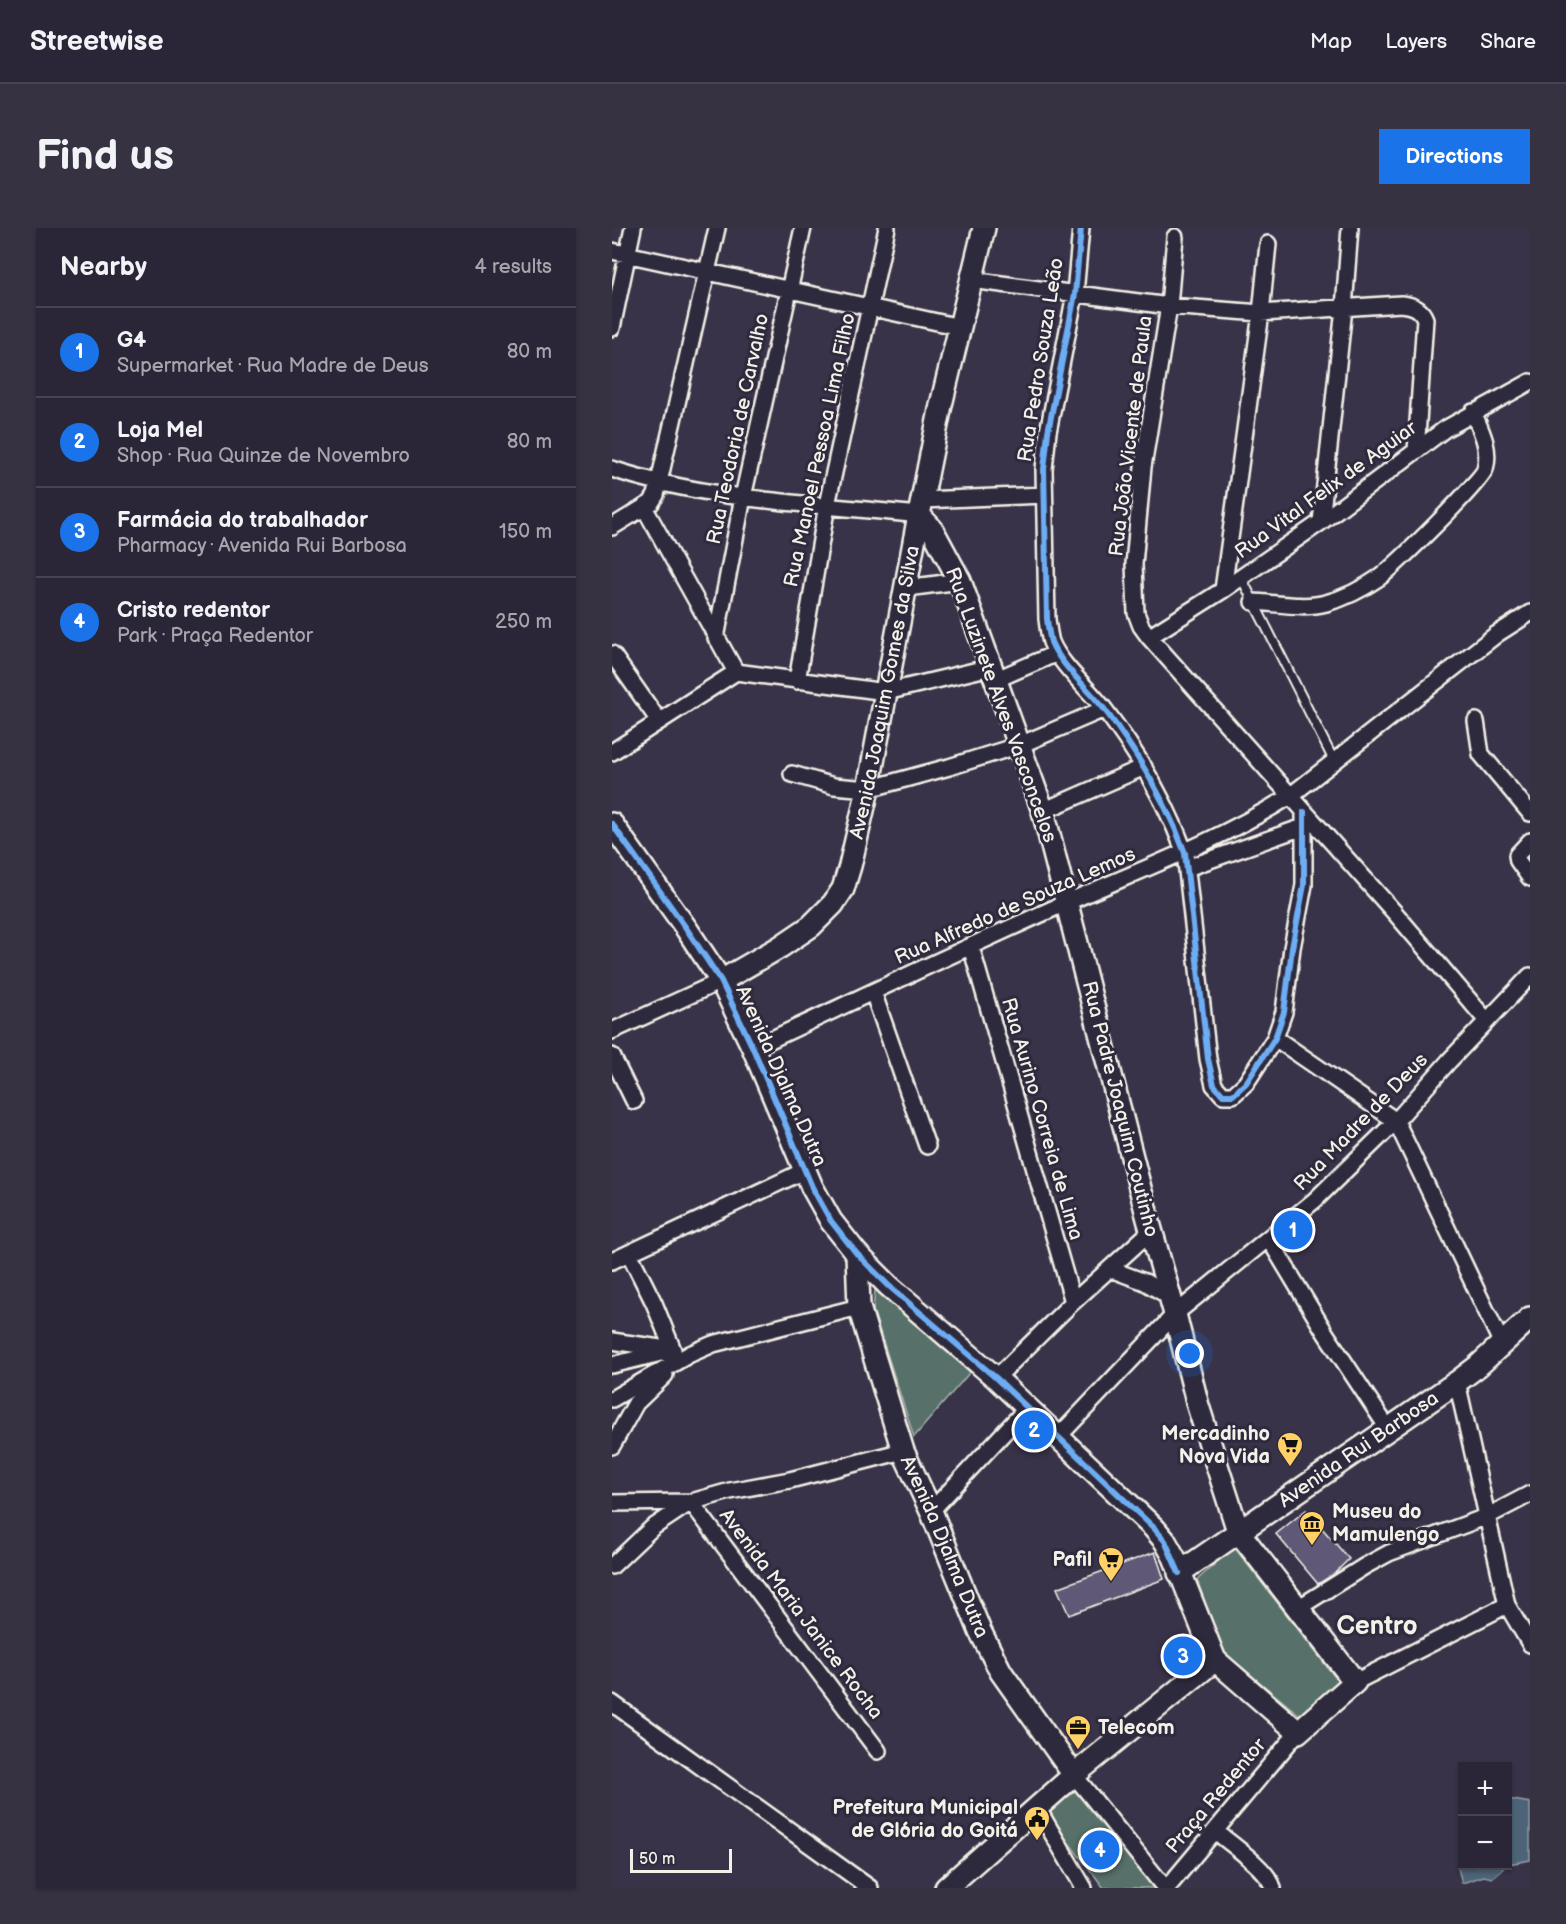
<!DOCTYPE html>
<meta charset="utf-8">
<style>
body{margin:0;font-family:"Balsamiq Sans",sans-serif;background:#373242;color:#f1f3f6}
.controls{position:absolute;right:18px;bottom:18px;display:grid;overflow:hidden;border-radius:0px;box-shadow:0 2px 4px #0004}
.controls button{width:54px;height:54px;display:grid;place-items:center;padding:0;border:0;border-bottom:2px solid #474352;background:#2b2637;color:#f1f3f6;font:30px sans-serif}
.scale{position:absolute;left:18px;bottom:15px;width:102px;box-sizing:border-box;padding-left:6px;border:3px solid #f4f1e8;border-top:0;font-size:16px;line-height:21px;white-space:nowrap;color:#f4f1e8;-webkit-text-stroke:4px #2f2a3d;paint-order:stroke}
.you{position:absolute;left:578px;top:1126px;width:21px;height:21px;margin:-15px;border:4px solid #fff;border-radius:50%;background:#1a73e8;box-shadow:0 0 0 9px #1a73e833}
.badge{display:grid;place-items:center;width:39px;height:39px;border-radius:50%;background:#1a73e8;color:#fff;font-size:20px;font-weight:700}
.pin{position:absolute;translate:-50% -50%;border:3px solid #fff;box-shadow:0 2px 6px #0006}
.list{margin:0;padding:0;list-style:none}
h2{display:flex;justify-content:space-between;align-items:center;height:78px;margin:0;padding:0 24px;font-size:26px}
h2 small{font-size:20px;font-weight:400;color:#a6a5ad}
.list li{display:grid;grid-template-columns:39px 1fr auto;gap:18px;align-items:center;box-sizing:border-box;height:90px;padding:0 24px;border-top:2px solid #474352}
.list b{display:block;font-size:22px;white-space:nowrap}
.list p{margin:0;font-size:20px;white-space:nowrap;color:#a6a5ad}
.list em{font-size:20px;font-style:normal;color:#a6a5ad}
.map{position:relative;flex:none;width:918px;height:1660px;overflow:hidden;border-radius:0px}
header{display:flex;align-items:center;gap:36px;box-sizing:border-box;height:84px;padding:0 30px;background:#2b2637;border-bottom:2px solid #474352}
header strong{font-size:28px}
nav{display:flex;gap:33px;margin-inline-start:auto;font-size:21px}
.intro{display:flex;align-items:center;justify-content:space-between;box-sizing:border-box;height:144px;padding:0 36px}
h1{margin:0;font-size:42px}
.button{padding:15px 27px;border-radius:0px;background:#1a73e8;color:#fff;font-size:21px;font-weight:700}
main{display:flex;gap:36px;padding:0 36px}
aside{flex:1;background:#2b2637;border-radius:0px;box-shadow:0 2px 4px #0004}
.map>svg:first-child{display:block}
</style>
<header>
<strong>Streetwise</strong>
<nav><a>Map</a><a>Layers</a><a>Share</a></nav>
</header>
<div class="intro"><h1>Find us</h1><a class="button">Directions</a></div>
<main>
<aside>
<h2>Nearby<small>4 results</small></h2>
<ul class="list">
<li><span class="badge">1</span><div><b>G4</b><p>Supermarket · Rua Madre de Deus</p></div><em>80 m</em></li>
<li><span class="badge">2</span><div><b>Loja Mel</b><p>Shop · Rua Quinze de Novembro</p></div><em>80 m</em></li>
<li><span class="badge">3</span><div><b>Farmácia do trabalhador</b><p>Pharmacy · Avenida Rui Barbosa</p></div><em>150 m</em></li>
<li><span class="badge">4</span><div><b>Cristo redentor</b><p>Park · Praça Redentor</p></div><em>250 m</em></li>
</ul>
</aside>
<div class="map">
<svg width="918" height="1660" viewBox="0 0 918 1660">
<rect width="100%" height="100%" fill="#393349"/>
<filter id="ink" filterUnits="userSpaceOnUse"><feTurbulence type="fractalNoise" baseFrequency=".0167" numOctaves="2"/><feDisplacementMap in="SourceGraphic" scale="12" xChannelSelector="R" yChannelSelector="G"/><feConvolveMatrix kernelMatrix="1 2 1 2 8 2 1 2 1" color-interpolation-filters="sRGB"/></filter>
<g filter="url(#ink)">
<!-- green -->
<path fill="#59706a" stroke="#a6b0a9" stroke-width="1.5" d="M263,1062L358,1144L302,1209L261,1082Z
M622,1319L726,1453L690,1489L611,1424L585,1352Z
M465,1559L544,1660H492L433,1584Z"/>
<!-- water -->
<path fill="#4d6477" stroke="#909ca4" stroke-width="1.5" d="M896,1571L918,1575V1632L896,1636Z
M850,1622V1638H894L880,1650L872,1648L850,1655L846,1640Z"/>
<!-- building -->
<path fill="#5f5977" stroke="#f4f1e8" stroke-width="1.5" d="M694,1282L737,1331L722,1346L706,1356L664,1306Z
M543,1324L552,1351L457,1387L445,1360Z"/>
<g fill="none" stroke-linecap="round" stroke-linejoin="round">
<defs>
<path id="lane" d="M629,349L722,533"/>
<path id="street" d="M469,0L463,66L436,204L432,241L435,391C436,399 437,407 439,414C449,438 477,461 493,482C526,526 554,573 573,625L596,831L602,857L611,867H621L634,855L663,810L672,784L680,720L692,657V584
M563,9L557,78L531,239L522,336L524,385L529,398L537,409L783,685L875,793
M0,23L348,99
M359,52L557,78L649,85L789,76C800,77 809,80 813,91L804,223
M0,100L21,0
M0,241C97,273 206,276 307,287
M310,272L432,267
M32,279L124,444
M709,294L732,80L738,0
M0,299L39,275L44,267L105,0
M295,360L348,353
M611,362L649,85L656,16
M641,374C664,375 692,381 714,375C734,370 752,360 768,349C782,339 870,253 873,241C879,221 869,202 861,184
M537,409L611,362L709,294L833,201L918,154
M104,410L131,269L191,0
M0,426L47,493
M383,452L445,425
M185,453L215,277L275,0
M864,493L869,526L918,585
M0,524L124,444L274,464L379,439
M180,546L222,558L256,561L337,539L408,517L492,481
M431,583L532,539
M918,613L905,627L906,633L918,650
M575,640L691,599
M359,719L461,1074
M261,764L315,918
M0,803L109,753
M663,810L784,893L890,1116
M141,820C246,771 350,721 456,674C531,641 609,612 678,568L885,406L918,385
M0,828L22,873
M657,1011L714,1106L777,1202
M0,1033L194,942
M498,1041L533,1054L558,1069
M0,1113L55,1121
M0,1137L61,1122L42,1075L17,1025
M384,1150L461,1074L539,1003
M845,1154L895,1377L918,1416
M0,1171L78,1126L101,1116L247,1079
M446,1209L563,1086L703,972L784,893L837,833L918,748
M0,1218L24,1175L53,1147
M79,1274L266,1523
M0,1275L79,1274L118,1263L178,1252L291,1223
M319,1283L414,1181
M0,1338L40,1300L79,1274
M686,1380L753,1338L777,1325L876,1288L918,1266
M743,1454L895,1377
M0,1475L258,1660
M462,1547L553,1660
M426,1581L472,1660
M603,1603C618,1615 657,1642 661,1660
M555,1660L686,1504"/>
<g id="secondary">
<path d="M0,596L74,700L109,753L141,820L200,959L219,993L245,1026L277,1058L384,1150L542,1300L553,1313L562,1329L603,1432L686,1504L743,1454L626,1303L586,1178L563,1086L536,991L431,583L348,353L320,301L307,287"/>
<path id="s1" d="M109,753L168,719L199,698L221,676L231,661L238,638L256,561L307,287L329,177L372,0"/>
<path id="s2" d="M245,1026L247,1079L291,1223L319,1283L368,1403L389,1444L462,1547"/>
<path id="s3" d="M567,1345L845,1154L866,1138L918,1090"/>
<path d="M334,1660L462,1547L603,1432"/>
</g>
</defs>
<!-- lane casing -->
<use href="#lane" stroke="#f4f1e8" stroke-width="12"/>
<!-- street casing -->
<use href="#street" stroke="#f4f1e8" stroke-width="20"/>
<!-- secondary casing -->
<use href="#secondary" stroke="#f4f1e8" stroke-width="26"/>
<!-- lane -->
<use href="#lane" stroke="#2f2a3d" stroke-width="8"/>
<!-- street -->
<use href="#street" stroke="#2f2a3d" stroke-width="15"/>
<!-- secondary -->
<use href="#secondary" stroke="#2f2a3d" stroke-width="21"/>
<defs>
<path id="cycleway" d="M469,0L463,66L436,204L432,241L435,391C436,399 437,407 439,414C449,438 477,461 493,482C526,526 554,573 573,625L596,831L602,857L611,867H621L634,855L663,810L672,784L680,720L692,657V584
M0,596L74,700L109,753L141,820L200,959L219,993L245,1026L277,1058L384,1150L542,1300L553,1313L567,1345"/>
</defs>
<!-- cycleway casing -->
<use href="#cycleway" stroke="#2f2a3d" stroke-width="10"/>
<!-- cycleway -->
<use href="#cycleway" stroke="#6dadf4" stroke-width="6"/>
</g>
</g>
<!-- icons -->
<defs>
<symbol id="supermarket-pin" viewBox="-11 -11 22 30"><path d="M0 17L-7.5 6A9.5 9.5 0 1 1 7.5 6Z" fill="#ffd166" stroke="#2f2a3d"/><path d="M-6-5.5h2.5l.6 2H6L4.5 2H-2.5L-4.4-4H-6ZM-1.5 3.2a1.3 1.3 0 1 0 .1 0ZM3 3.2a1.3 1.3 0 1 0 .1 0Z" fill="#111"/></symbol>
<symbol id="museum-pin" viewBox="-11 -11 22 30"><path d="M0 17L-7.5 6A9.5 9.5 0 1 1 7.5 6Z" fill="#ffd166" stroke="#2f2a3d"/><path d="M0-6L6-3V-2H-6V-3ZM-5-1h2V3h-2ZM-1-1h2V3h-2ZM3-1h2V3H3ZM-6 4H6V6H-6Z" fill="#111"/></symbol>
<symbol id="office-pin" viewBox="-11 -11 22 30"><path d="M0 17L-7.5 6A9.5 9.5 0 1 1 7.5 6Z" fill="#ffd166" stroke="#2f2a3d"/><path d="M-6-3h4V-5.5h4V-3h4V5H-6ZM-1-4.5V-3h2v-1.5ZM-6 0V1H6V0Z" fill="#111"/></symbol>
<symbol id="civic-pin" viewBox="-11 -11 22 30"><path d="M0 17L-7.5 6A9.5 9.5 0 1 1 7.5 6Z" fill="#ffd166" stroke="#2f2a3d"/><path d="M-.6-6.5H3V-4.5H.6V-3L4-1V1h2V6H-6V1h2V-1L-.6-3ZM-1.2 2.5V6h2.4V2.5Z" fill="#111"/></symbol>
</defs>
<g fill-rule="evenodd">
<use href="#supermarket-pin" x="663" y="1202" width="30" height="40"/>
<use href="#museum-pin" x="685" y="1281" width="30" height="40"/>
<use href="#supermarket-pin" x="484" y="1317" width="30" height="40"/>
<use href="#office-pin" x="451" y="1485" width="30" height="40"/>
<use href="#civic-pin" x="410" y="1576" width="30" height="40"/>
</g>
<g text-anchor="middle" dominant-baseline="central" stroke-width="6" stroke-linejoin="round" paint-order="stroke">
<!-- street labels -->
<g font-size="20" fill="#f4f1e8" stroke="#2f2a3d">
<text transform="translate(429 132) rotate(-81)">Rua Pedro Souza Leão</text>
<text transform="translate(126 201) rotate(-78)">Rua Teodoria de Carvalho</text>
<text transform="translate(519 208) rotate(-83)">Rua João Vicente de Paula</text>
<text transform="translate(208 222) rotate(-78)">Rua Manoel Pessoa Lima Filho</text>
<text transform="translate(714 262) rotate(-36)">Rua Vital Felix de Aguiar</text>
<text stroke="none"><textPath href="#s1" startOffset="356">Avenida Joaquim Gomes da Silva</textPath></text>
<text transform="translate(389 477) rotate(70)">Rua Luzinete Alves Vasconcelos</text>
<text transform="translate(403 678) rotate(-24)">Rua Alfredo de Souza Lemos</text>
<text transform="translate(169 848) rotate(66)">Avenida Djalma Dutra</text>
<text transform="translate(508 881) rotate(76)">Rua Padre Joaquim Coutinho</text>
<text transform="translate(430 891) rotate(74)">Rua Aurino Correia de Lima</text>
<text transform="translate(749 894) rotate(-46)">Rua Madre de Deus</text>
<text stroke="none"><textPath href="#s3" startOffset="218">Avenida Rui Barbosa</textPath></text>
<text stroke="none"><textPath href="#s2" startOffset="308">Avenida Djalma Dutra</textPath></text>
<text transform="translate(189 1386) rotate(53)">Avenida Maria Janice Rocha</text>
<text transform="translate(604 1568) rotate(-50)">Praça Redentor</text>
</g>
<!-- poi labels -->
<g font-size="20" font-weight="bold" fill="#f4f1e8" stroke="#2f2a3d" text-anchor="end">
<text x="658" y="1206">Mercadinho<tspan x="658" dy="23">Nova Vida</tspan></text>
<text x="720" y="1284" text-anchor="start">Museu do<tspan x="720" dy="23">Mamulengo</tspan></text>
<text x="480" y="1332">Pafil</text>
<text x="486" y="1500" text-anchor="start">Telecom</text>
<text x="406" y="1580">Prefeitura Municipal<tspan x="406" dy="23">de Glória do Goitá</tspan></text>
</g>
<!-- district labels -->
<g font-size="26" font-weight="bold" fill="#f4f1e8" stroke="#2f2a3d">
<text x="765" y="1398">Centro</text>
</g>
</g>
</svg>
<div class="controls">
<button>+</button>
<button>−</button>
</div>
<div class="scale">50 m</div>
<div class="you"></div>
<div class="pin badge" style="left:681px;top:1002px">1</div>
<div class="pin badge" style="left:422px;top:1202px">2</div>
<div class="pin badge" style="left:571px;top:1428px">3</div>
<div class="pin badge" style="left:488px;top:1622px">4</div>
</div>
</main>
